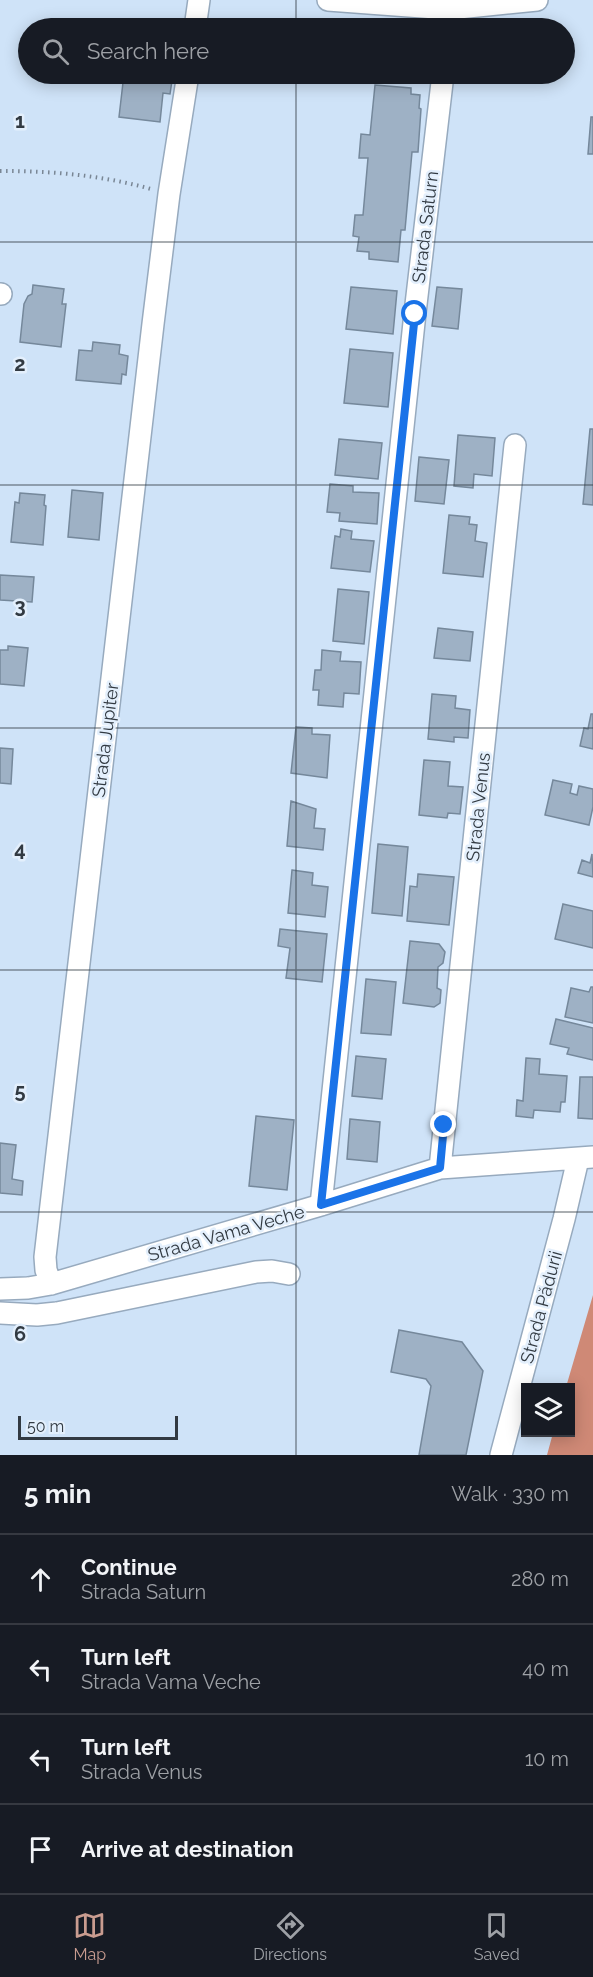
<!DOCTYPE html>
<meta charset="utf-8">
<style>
body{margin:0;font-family:Raleway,sans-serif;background:#20242c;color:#f1f3f6}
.controls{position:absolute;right:18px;bottom:18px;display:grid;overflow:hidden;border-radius:0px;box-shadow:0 3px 15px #0003}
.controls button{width:54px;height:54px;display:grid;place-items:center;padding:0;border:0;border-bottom:2px solid #363941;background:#171b24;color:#f1f3f6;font:30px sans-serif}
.scale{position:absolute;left:18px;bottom:15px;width:160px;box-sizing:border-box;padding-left:6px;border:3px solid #323a42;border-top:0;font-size:16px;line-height:21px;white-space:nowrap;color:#323a42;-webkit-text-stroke:4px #e3effc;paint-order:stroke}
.stop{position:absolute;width:18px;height:18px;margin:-14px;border:4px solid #1a73e8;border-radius:50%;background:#fff}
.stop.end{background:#1a73e8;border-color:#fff;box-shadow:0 2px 6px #0008}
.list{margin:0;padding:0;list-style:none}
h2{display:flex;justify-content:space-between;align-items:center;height:78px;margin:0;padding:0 24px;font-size:26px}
h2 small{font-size:20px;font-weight:400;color:#9ea1a6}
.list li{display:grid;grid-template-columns:39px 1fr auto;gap:18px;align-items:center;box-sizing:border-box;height:90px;padding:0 24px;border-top:2px solid #363941}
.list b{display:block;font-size:22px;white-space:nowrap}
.list p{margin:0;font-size:20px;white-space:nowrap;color:#9ea1a6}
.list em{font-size:20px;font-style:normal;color:#9ea1a6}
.icon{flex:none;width:33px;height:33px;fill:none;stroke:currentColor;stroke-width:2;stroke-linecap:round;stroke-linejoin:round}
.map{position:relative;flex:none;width:593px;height:1455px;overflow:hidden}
.search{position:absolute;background:#171b24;box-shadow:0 3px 15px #0003;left:18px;right:18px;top:18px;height:66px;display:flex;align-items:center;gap:15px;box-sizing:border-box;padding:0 21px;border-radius:33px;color:#9ea1a6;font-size:22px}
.sheet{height:438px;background:#171b24}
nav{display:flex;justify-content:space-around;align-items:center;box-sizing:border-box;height:84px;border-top:2px solid #363941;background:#171b24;font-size:16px;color:#9ea1a6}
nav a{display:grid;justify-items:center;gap:3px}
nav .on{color:#c99c90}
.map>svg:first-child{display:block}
</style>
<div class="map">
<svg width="593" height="1455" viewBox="0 0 593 1455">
<rect width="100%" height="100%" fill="#cfe3f8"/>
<!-- forest -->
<path fill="#cf8976" d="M593,1295V1455H547L553,1433L570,1432V1388L566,1387Z"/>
<!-- building -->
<path fill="#9eb1c5" stroke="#75889b" stroke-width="1.5" d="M124,74H173L170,94L163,93L160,122L119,117Z
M375,85L411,88V94L420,95L419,108L421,109L418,152H412L405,230H401L398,262L369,259V252L357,251L359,237L353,236L355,215H363L368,158H359L361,134L370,135Z
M591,117H593V154H588Z
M33,285L64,289L62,304H66L61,347L20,342L24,304L28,296L32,294Z
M351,287L397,291L393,334L346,329Z
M437,287L462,289L458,329L432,326Z
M93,342L120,345L119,354L128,356L126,375L122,374L121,384L76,380L79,350L92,351Z
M350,349L393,353L388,407L344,403Z
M590,429H593V505L583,504Z
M458,435L495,438L492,476L474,474L473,488L454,486Z
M339,439L382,443L378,479L335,475Z
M419,457L449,460L444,504L415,501Z
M330,484L353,486V492L379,493L377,524L339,521L340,513L327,512Z
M72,490L103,493L99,540L68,537Z
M20,493L45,495L44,505L46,506L43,545L11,542L15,502L19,503Z
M449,515L470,517L469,524L477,525L475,541L487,543L483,577L443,573Z
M341,529L352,531L351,539L374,541L370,572L331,568L335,536L340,537Z
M0,575L34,577L32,602L0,600Z
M338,589L369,592L364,644L333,641Z
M438,628L473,632L470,661L434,658Z
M8,646L28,648L24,686L0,684V650H8Z
M322,650L341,652L340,661L361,662L359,694L344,693L343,707L318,705L319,690H313L315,670H321Z
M432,694L456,696L455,708L470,710L468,738L454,737V742L428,739Z
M591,714H593V749L580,746L584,728L588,729Z
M296,727L312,728V734L330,735L327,778L291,773Z
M0,748L13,749L11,784L0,783Z
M424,760L450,762L448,786L463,787L460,814L448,813L447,818L419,815Z
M553,780L572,784L570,793L577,795L579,786L593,789V807L589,825L545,815Z
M291,801L316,809L314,828L325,829L323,850L287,846Z
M378,844L408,847L402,916L372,913Z
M592,854L593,877L578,873L582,860L590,863Z
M292,870L313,873L312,885L328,887L325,917L288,913Z
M418,874L454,877L449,925L407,921L410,886L417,887Z
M563,904L593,911V948L555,939Z
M280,929L327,934L322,982L286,978L290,948L278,946Z
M410,941L439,944L445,952L443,963L438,967L437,988L441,990L440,1003L434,1007L403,1003Z
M366,979L396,982L391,1035L361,1033Z
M591,987H593V1023L565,1017L571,988L589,992Z
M556,1019L593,1028V1060L567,1054L569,1048L550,1044Z
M356,1056L386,1059L382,1099L352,1096Z
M526,1058L540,1059L539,1074L567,1076L565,1102H561L560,1112L534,1110L533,1118L516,1116L517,1100L523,1101Z
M580,1077H593V1119L578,1118Z
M256,1116L294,1120L287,1190L249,1186Z
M350,1119L380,1122L377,1162L347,1159Z
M0,1143L16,1145L12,1179L23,1181L22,1195L0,1193Z
M399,1330L462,1342L483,1371L466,1455H419L431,1386L426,1379L391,1372Z"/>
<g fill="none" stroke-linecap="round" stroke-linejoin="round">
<defs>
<path id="minor" d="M328,0L449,9L537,0
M195,28L199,0
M0,294H1
M440,1168L515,445
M321,1205L415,313L443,74
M51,1284L46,1270L45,1257L153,324L169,194L188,74
M0,1289L28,1288L51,1284L321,1205L440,1168L593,1157
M0,1313L37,1315L57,1313L256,1272L272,1271L289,1274
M501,1455L564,1219L578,1159"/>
</defs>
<!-- minor casing -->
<use href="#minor" stroke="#97aabe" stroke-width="24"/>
<!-- path -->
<path stroke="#798694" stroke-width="4" stroke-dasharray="1.5 4.5" stroke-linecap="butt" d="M0,171C52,171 101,175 151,189"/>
<!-- minor -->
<use href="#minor" stroke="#fff" stroke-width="21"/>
</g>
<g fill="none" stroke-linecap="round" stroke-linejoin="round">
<!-- route -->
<path stroke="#1a73e8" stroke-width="8" d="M415,314L321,1205L440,1168L444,1125"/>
</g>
<!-- grid -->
<path fill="none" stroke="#323a42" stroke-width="1.5" stroke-opacity="0.55" d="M296,0V28M296,74V1455M0,242H593M0,485H593M0,728H593M0,970H593M0,1212H593"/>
<g text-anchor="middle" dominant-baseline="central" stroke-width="5" stroke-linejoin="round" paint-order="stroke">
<!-- street labels -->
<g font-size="18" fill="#323a42" stroke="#e3effc">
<text transform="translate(425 227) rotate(-83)">Strada Saturn</text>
<text transform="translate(105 740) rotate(-83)">Strada Jupiter</text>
<text transform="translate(478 807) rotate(-84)">Strada Venus</text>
<text transform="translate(226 1233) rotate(-16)">Strada Vama Veche</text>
<text transform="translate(541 1307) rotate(-75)">Strada Pădurii</text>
</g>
</g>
<g font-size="20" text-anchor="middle" font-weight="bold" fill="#323a42" stroke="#e3effc" stroke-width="5" stroke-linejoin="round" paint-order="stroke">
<text x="20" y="128">1</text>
<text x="20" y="371">2</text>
<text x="20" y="613">3</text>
<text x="20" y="856">4</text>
<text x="20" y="1098">5</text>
<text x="20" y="1341">6</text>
</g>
</svg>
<div class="controls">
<button><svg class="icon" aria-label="layers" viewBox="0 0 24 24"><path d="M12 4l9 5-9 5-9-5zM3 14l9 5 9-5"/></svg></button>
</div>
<div class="scale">50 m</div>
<div class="stop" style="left:415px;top:314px"></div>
<div class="stop end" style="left:444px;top:1125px"></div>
<div class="search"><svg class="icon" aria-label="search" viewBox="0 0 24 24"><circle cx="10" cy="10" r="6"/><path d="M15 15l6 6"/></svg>Search here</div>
</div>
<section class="sheet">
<h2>5 min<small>Walk · 330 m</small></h2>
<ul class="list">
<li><svg class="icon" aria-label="ahead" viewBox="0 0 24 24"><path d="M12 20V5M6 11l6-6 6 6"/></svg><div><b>Continue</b><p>Strada Saturn</p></div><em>280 m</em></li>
<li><svg class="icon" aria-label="left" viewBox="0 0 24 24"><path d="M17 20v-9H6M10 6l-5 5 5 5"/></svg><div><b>Turn left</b><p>Strada Vama Veche</p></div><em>40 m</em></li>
<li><svg class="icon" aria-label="left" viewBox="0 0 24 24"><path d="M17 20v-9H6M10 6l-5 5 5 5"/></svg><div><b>Turn left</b><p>Strada Venus</p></div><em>10 m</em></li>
<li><svg class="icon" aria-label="arrive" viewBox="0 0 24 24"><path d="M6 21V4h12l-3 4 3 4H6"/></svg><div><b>Arrive at destination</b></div></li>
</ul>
</section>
<nav>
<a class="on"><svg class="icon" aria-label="map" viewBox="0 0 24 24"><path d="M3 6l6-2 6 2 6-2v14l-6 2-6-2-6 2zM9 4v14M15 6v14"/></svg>Map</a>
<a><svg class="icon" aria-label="directions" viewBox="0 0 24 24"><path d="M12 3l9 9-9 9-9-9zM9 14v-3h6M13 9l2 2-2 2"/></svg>Directions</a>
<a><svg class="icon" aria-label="saved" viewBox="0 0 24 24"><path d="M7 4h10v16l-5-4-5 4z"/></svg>Saved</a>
</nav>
